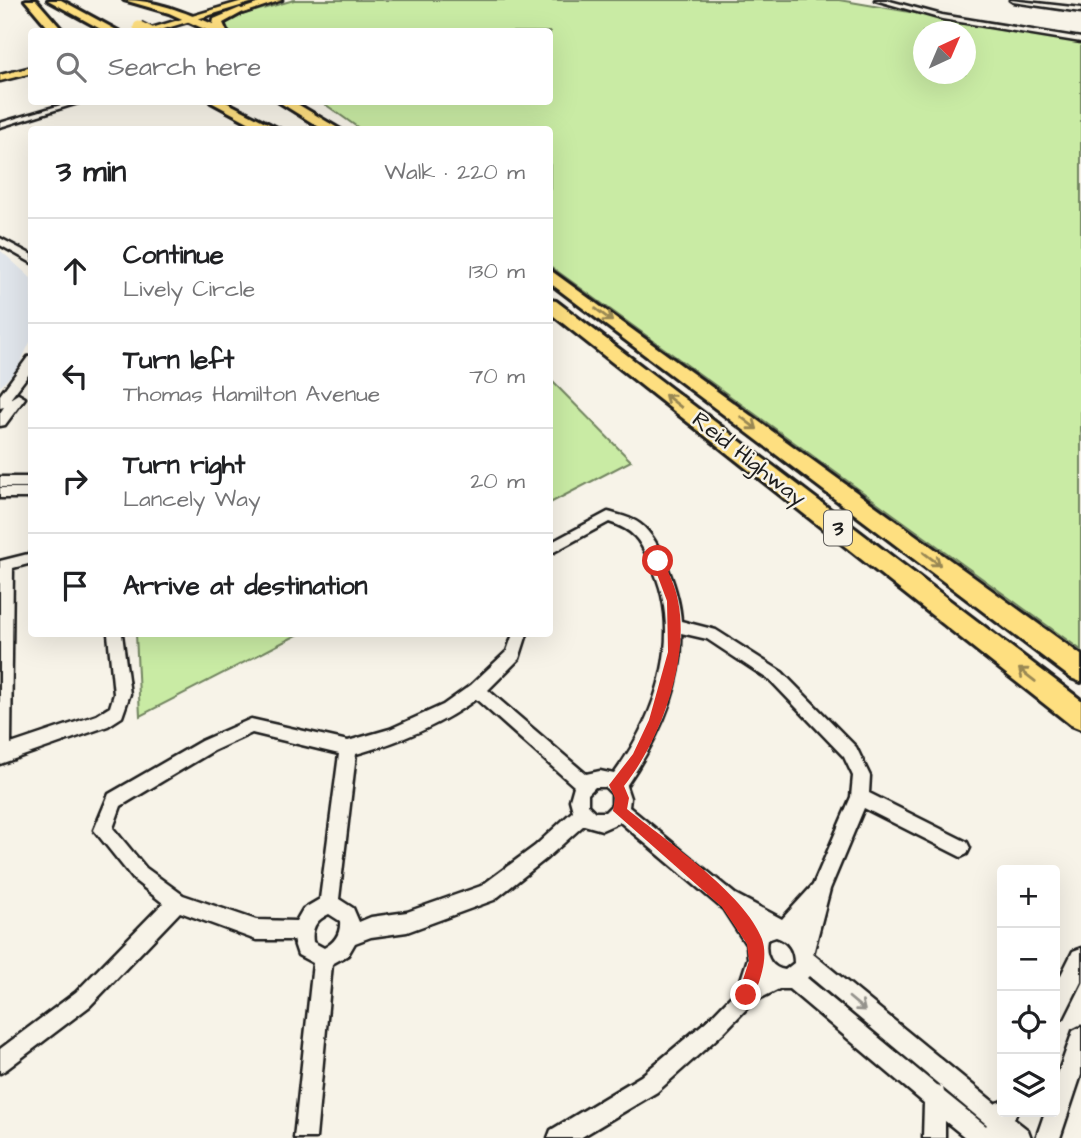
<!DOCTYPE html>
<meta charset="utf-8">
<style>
body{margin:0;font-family:"Architects Daughter",sans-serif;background:#f2f2f2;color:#202124}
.controls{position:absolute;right:21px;bottom:21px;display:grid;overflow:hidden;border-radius:7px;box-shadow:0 7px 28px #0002}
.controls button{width:63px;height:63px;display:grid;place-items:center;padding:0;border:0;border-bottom:2px solid #e0e0e0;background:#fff;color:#202124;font:35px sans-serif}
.compass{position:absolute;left:913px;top:21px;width:63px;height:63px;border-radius:50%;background:#fff;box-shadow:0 7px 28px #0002;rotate:44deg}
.stop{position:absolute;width:21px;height:21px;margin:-16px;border:5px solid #d93025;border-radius:50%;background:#fff}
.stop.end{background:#d93025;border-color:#fff;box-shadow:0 2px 7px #0008}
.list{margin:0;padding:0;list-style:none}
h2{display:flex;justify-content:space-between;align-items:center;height:91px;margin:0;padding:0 28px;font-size:30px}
h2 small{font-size:23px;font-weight:400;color:#757577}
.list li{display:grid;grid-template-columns:46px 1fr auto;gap:21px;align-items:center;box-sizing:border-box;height:105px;padding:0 28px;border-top:2px solid #e0e0e0}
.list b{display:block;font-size:26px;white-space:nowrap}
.list p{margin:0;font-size:23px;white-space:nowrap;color:#757577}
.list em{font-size:23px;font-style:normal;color:#757577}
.icon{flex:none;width:38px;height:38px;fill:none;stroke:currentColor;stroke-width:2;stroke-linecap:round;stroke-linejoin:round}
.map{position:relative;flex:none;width:1081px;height:1138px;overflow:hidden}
.search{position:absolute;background:#fff;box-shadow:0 7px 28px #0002;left:28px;top:28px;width:525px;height:77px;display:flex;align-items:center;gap:18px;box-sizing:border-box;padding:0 24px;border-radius:7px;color:#757577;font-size:26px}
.panel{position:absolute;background:#fff;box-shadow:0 7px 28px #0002;left:28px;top:126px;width:525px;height:511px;border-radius:7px}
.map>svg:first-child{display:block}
</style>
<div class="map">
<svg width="1081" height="1138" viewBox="0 0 1081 1138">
<rect width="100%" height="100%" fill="#f7f3e8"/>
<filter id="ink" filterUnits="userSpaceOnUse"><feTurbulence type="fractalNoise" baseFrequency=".0143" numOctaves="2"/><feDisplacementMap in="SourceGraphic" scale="14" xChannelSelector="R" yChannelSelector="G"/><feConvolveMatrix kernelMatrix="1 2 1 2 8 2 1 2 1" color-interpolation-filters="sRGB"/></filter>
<g filter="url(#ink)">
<!-- built -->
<path fill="#e0e5eb" d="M0,250L31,278L32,338L18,368L0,387Z"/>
<!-- green -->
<path fill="#c9eba4" stroke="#728460" stroke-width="2" fill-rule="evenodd" d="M294,0H839L1081,41V650L550,266V130L360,129L322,102H550V32H225L213,23ZM923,32H965V74H923Z
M550,379L631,461L550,503Z
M136,634H299L140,716Z"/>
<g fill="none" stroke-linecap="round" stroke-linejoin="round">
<defs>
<path id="minor" d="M1010,0L1081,8V12L1013,2Z
M71,102H81L0,127V123Z
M0,477H32V487H0Z
M0,488H32V498H0Z
M608,512C618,515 631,517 640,524C661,539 680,595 681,621L716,630L782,672L856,747L870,776L869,793L967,842L970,848L967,854L961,857L864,808L830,889L813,954L1002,1109V1112H1005L1028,1130L1031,1138H1003L943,1088L944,1092L991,1130L994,1138H966L945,1121V1138H923L924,1103L789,989H779L753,1002L724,1032L657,1092L580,1138H548L551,1130L641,1076L710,1018L738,989L748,958L747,946L723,909L620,822L602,830L584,825L547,858L494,900L407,932L371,937L355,943L348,955L332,964L316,1138H294L313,963L298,955L293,940H256L180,912L90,1006L7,1069L0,1073V1049L76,992L163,903L134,880L94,830L109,794L201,741L251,719L348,741L390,729L443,705L471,685L507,651L513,634H527L519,659L488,690L586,774L600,771L614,774C658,713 685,633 650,562C639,539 634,530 609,522L550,554V543ZM681,633L707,639L772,682L844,757L853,776L851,797L813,885L782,919L735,894L629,807L630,798L626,786C656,742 684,688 681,633ZM476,699L574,786L570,800L573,811L535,846L481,886L407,912L371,917L359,922L353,908L339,899L356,754C399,742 440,726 476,699ZM252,733L339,754L320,899L303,909L296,921L256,920L183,895L146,868L113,828L121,806L213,751ZM595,787H605L612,794V805L605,812H595L588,805V794ZM329,914L340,921C341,934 335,942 324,948L313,942C311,928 316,920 329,914ZM776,937C789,941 794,950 794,963L785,970C770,968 764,954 767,940ZM809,976L942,1087L936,1085L807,978Z
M32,553V563L13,568L11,744L97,715L110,707L114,694L108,634H122L130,694L122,717L108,726L0,764V561Z"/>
<path id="tertiary" d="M875,0H886L942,15L1081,38V42L942,19Z
M0,238L32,255V263L0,245Z
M32,356V370L10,399L18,394L25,398L5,425L0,426V413L4,407L0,408V395L28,357Z
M1081,948V982L1063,1018L1055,1021V987L1073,951Z
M1081,1027V1075L1060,1138H1036L1045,1112H1055V1082L1073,1031Z
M1002,1101V1112H1017L1006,1138H981L996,1103Z"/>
<path id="primary" d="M246,0H260L154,32H138Z
M268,0H282L244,13L239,10Z
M32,67V73L0,81V75Z"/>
<path id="motorway" d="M25,0H36L64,32H52Z
M48,0H61L120,32H106Z
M124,0C156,0 183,12 213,24L214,19L240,8L245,11L223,23L227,32H211L169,13Z
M211,102H226L281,130H263Z
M279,102H294L341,130H324Z
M550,270L1081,655V682L1071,678L550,283Z
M550,300L556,301L1081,700V729L1071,725L550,313Z"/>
</defs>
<!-- minor casing -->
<use href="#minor" stroke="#1c1c1c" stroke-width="5"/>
<!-- tertiary casing -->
<use href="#tertiary" stroke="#1c1c1c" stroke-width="5"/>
<!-- primary casing -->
<use href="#primary" stroke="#1c1c1c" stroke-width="5"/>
<!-- motorway casing -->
<use href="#motorway" stroke="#1c1c1c" stroke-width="6"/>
<!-- minor -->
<use href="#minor" fill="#f7f3e8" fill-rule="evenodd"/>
<!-- tertiary -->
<use href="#tertiary" fill="#f7f3e8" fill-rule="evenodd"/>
<!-- primary -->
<use href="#primary" fill="#fedf80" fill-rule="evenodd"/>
<!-- motorway -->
<use href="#motorway" fill="#fedf80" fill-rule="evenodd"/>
<defs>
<path id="motorway-bridge" d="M139,27L149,32"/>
</defs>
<!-- motorway-bridge casing -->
<use href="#motorway-bridge" stroke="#1c1c1c" stroke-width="14" stroke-linecap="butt"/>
<!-- motorway-bridge -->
<use href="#motorway-bridge" stroke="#fedf80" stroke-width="11"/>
</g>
<!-- one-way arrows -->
<defs><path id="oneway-shaft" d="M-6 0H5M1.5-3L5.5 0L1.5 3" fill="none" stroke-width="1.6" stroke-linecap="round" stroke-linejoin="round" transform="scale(1.75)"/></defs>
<g stroke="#988753">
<use href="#oneway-shaft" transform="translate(604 315) rotate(37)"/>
<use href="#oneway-shaft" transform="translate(673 401) rotate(-142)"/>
<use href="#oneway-shaft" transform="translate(749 423) rotate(37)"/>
<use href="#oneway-shaft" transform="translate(932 559) rotate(37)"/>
<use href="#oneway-shaft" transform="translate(1027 675) rotate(-142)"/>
</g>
<use stroke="#94928c" href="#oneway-shaft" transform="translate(857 1004) rotate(40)"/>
</g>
<!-- route -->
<path fill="#d93025" d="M658,556L664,561C668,573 676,587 678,601C690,660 660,741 624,786L629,798L627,809C665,840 745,894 762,939C769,959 759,983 752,1001L746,1004L738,995L749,961L747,944L722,907L613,811L615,798L609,785L633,754L649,720L668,652L667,601L652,561Z"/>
<g text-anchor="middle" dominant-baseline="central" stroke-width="5" stroke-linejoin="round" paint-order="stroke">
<!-- shield labels -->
<rect fill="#f7f3e8" stroke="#5e5c59" stroke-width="2" x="824" y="510.5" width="28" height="35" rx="5"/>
<g font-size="21" font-weight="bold" fill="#1c1c1c">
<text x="838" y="528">3</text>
</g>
<!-- street labels -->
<g font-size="23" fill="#1c1c1c" stroke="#f7f3e8">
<text transform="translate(749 459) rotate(38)">Reid Highway</text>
</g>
</g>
</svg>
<div class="controls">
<button>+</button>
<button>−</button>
<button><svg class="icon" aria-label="locate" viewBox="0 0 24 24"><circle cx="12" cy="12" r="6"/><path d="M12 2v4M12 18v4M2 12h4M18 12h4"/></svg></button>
<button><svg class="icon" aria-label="layers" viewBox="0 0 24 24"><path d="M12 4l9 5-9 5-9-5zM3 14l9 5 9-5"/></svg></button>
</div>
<svg class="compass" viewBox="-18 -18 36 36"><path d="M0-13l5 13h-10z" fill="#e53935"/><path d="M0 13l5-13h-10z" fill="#757577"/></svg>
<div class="stop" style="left:658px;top:561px"></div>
<div class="stop end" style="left:746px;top:995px"></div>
<div class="search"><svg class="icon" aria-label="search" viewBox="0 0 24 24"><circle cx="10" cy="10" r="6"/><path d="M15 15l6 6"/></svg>Search here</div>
<section class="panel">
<h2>3 min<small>Walk · 220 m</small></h2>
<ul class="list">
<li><svg class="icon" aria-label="ahead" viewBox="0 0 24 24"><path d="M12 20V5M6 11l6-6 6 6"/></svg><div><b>Continue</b><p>Lively Circle</p></div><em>130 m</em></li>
<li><svg class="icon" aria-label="left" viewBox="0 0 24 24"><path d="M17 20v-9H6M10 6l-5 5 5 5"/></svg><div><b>Turn left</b><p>Thomas Hamilton Avenue</p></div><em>70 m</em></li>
<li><svg class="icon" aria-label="right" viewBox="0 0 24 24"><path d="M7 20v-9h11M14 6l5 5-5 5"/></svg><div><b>Turn right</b><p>Lancely Way</p></div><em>20 m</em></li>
<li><svg class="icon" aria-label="arrive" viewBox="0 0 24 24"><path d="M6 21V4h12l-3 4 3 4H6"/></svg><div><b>Arrive at destination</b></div></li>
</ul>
</section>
</div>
